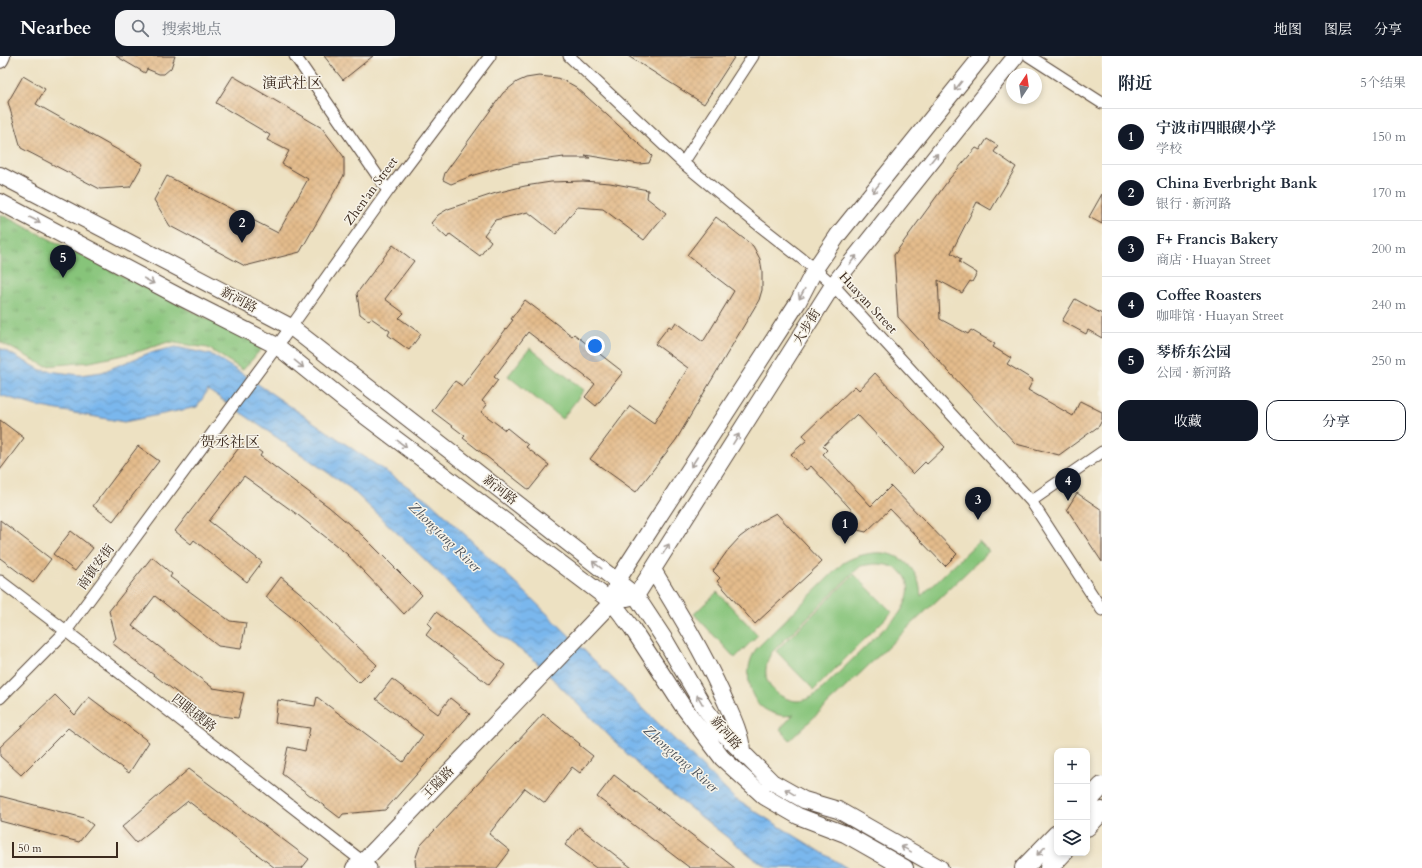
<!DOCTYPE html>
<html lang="zh">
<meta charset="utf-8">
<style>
body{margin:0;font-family:Cardo,"Noto Serif SC",serif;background:#f2f2f3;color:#1f2937}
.controls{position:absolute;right:12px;bottom:12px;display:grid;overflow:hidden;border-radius:8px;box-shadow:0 2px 6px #0003}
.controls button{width:36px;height:36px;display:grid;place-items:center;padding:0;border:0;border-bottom:1px solid #e0e1e3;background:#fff;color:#1f2937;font:20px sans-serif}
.compass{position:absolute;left:1006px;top:12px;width:36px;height:36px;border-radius:50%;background:#fff;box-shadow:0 2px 6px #0003;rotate:13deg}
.scale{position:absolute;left:12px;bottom:10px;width:106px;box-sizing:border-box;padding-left:4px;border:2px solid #3b2a1e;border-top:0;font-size:11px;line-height:14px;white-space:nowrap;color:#3b2a1e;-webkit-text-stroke:3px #f7f3e8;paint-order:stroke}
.you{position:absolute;left:595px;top:290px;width:14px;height:14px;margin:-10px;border:3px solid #fff;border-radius:50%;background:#1a73e8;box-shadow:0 0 0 6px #1a73e833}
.badge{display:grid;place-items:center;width:26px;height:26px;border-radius:50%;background:#111827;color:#fff;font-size:13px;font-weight:700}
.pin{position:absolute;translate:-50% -33px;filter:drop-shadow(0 1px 2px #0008)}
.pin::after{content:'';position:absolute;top:21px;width:14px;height:12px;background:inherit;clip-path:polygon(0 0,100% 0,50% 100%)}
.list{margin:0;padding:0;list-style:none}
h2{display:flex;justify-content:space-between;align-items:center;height:52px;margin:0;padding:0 16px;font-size:17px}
h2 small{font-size:13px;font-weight:400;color:#747a83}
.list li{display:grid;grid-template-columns:26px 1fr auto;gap:12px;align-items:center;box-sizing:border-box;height:56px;padding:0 16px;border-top:1px solid #e0e1e3}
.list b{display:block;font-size:15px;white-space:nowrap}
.list p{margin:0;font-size:13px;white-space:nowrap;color:#747a83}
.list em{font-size:13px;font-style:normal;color:#747a83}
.actions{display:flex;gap:8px;padding:12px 16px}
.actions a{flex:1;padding:9px 0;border:1px solid #111827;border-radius:12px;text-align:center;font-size:14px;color:#111827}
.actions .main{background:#111827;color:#fff}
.icon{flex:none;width:22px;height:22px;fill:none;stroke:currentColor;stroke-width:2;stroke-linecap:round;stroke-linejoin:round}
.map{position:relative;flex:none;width:1102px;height:812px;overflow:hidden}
header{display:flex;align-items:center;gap:24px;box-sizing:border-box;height:56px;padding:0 20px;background:#111827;color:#fff}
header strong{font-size:19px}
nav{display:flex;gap:22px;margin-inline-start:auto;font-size:14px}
.search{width:280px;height:36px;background:#f2f2f3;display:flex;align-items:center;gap:10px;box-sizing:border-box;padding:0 14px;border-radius:12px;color:#747a83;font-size:15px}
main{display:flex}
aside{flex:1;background:#fff}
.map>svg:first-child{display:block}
</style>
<header>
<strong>Nearbee</strong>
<div class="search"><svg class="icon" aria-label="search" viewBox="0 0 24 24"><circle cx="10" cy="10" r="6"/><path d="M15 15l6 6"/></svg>搜索地点</div>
<nav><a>地图</a><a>图层</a><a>分享</a></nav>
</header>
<main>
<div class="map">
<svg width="1102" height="812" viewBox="0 0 1102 812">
<defs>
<pattern id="park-tufts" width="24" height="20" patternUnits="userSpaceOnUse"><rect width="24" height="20" fill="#87c47a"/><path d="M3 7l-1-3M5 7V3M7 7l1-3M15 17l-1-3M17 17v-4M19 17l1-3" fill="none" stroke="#709f63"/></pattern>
<pattern id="water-waves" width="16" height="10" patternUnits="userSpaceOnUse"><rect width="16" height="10" fill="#7ab7ed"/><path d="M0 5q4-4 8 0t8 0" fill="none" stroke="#6595bf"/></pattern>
<pattern id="building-cross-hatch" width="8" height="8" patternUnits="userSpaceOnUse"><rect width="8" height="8" fill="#e4bc8c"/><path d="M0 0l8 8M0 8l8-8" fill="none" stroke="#c4a278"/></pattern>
</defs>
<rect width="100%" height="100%" fill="#f7f3e8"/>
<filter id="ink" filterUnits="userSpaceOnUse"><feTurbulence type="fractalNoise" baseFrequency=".025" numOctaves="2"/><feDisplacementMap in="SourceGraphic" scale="8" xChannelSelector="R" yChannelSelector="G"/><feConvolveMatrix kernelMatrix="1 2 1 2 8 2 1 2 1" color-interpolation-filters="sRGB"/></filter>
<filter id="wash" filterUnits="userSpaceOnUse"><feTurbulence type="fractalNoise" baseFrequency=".012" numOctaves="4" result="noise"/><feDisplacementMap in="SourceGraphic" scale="16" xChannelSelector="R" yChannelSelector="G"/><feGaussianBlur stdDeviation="0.9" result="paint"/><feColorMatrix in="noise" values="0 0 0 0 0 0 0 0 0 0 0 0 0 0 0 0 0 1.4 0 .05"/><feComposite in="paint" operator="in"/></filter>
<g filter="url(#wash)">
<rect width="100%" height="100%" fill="#ede1c2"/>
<!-- grass -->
<path fill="#87c47a" stroke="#61774c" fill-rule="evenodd" d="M530,292L584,334L562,363L508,320Z
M979,485L989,495L790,684L780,673L794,658C787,661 781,660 773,657C747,649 742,614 756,593L843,507C869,492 903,491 917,522C920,528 920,534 921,540ZM873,508C908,507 918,531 899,558L818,637C812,641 804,645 797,645C783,644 767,633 766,619C765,611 768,604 771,597L854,516L861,510Z
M854,518L892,556L814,634L776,595Z
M717,536L758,579L735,602L694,558Z"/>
<!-- park -->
<path fill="url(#park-tufts)" stroke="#61774c" d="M0,158L263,291L243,314L208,292L168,286L137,296L90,306L45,310L0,286Z"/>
<!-- water -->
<path fill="url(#water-waves)" stroke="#5a7086" d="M176,291L212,299L243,318L432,447L524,535L735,743L847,812H769L756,804L648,719L532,602L493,575L444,522L350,432L208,334L197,351L124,366L36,350L0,339V292L41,314L80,319L102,316L149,297Z"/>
<g id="blocks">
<!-- building -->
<path fill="url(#building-cross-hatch)" d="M116,0H175L171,12L164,18H159L147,13L145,17Z
M324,0H373L343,24Z
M628,0H735L704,48Z
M23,20L45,33L36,48L143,108L130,131L100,133L21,92L8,46Z
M233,20L322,72L344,101V119L300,196L245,210L170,170L154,144L167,120L278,177L308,123L282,108L289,95L267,84L270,79L216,47Z
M539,20L557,22L567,26L576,31L649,97L652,100L649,107L639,108L585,99L590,102H563L564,101L512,108L474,119L451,128L443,124L445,117L503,37L517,26L526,22Z
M987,83L998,90L994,96L1016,111L991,154L977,146L951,197L961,203L959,206L977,217L972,226L970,225L962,237L938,224L940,263L968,278L971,274L995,288L993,291L1011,302L1007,308L1033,324L1028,334L1073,360L1080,345L1102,356V364L1099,370L1059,399L1016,388L898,261L894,199L950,122L976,92L980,94Z
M583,125L610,127L648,134L647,142L666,157L644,184L603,153L577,151L556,178L528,156L495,164L484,179L491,185L480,200L450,178L447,182L431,167L438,159L448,153L496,137L525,130L551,126Z
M1102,138V168L1089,161Z
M716,161L753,190L760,203L762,214V234L759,244L676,384L636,436L590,403L630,350L654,367L688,312L655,288L669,270L672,272L676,266L703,286L734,235L687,199Z
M393,189L414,205L385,243L404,257L399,262L421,278L409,294L388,279L390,275L371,262L369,265L360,258L357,237Z
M1075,243L1102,258V282L1088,274L1086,278L1062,265Z
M525,244L572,280L574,278L623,316L596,350L585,341L595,328L528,276L494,321L498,324L482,345L487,349L481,356L505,374L507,372L528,389L526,391L549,409L529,434L463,382L465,380L432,355L455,325L462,330L513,264L511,263Z
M875,317L945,391L927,408L925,406L913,418L857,358L823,390L827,394L823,398L871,450L891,430L957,498L945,510L890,453L866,476L849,472L859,462L811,410L806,414L791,398L807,384L803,379L855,330L859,334Z
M0,364L24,382L0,414Z
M245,384L262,397L260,400L329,451L362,479L422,539L404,558L347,498L298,459L244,420L209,465L262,506L247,526L194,484L191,488L175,475Z
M138,390L159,405L113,465L93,450Z
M1077,437L1102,454V506L1067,453Z
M776,457L822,506L755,568L717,525L720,522L713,515L728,494L740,481L763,464Z
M0,464L51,503L33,527L0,502Z
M71,475L93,492L75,515L53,498Z
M152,501L172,518L170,521L230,565L246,567L241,593L218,590L155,540L132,570L213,632L244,637L238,662L205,658L112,587L116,582L109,555Z
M281,521L310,545L377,609L359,627L295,564L266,541Z
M436,556L505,609L489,629L426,579L432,571L428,567Z
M392,623L438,658L450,642L470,658L385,754L343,758L340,762L282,718L288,691L305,695L310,672L275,667L278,644L315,650L317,641L403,706L423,679L376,643Z
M55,639L75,659L89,641L149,686L129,717L68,672L21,719L0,700V691Z
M543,658L580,688L579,689L593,700L580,717L572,711L545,747L525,732L489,778L510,795L497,812H416L415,804L420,790Z
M189,713L309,803L302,812H275L188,745L136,787L122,771Z
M614,719L735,812H690L597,741Z
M0,740L84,762L93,769L79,786L0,765Z
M579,771L632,812H596L565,789Z"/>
</g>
</g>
<g filter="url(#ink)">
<use href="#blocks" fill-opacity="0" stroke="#564537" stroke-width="1"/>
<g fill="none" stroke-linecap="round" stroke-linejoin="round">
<defs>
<path id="street" d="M295,0L388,135
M569,0L683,107L750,162L815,213L833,229L1031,445L1102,554
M1029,0L1102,47
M683,107L753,0
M1031,445L1102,396
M0,525L66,575L371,812
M0,642L66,575L291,271L388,135L490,0"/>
<path id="secondary" d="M0,4L2,0
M0,119L291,271L636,540L665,584L704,651L722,676L772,726L804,744L838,754L940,812
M0,146L180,241L277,290L344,344L612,546L632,572L682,649L722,702L765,741L798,760L845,778L905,812
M653,514C678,555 703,596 723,640C730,656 741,677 742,695
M627,542L636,540L833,229L1016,0
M354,812L363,806L612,546L617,525L798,246L815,213L838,179L982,0"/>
<path id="primary" d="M1087,746L1102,730
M1087,771L1102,755
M1024,812L1057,778
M1049,812L1063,797"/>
</defs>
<!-- street casing -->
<use href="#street" stroke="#564537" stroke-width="13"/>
<!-- secondary casing -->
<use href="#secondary" stroke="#564537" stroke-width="18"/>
<!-- primary casing -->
<use href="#primary" stroke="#564537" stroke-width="20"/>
<!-- street -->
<use href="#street" stroke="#fff" stroke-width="11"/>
<!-- secondary -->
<use href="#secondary" stroke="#fff" stroke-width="16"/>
<!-- primary -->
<use href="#primary" stroke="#fff" stroke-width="18"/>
</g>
<!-- one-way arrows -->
<defs><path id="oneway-shaft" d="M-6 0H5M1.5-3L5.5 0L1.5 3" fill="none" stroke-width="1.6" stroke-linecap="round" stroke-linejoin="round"/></defs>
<g stroke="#a79f9a">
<use href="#oneway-shaft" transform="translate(958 30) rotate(129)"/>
<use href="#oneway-shaft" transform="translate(934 102) rotate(-51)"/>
<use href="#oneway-shaft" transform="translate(876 132) rotate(129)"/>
<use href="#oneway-shaft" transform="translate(35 164) rotate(27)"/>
<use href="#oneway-shaft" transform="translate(853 204) rotate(-51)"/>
<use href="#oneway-shaft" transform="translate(149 225) rotate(28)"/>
<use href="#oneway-shaft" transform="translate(802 238) rotate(118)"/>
<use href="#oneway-shaft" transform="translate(299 308) rotate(39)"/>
<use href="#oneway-shaft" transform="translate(736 383) rotate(-58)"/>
<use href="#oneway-shaft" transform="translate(402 388) rotate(37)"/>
<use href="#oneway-shaft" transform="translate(694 406) rotate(123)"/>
<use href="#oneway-shaft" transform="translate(666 493) rotate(-58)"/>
<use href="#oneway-shaft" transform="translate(597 509) rotate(-142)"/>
<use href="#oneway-shaft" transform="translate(700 644) rotate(-120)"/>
<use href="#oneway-shaft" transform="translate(790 736) rotate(-149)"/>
<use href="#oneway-shaft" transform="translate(906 793) rotate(-151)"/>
<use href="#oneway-shaft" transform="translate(1041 795) rotate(134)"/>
</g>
</g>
<g text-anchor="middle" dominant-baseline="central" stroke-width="3" stroke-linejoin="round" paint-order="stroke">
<!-- street labels -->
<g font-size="13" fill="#3b2a1e" stroke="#f7f3e8">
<text transform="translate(371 135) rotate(-54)">Zhen'an Street</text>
<text transform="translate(239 244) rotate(28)">新河路</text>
<text transform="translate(868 247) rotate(47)">Huayan Street</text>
<text transform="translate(807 271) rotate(-58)">大步街</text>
<text transform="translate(500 434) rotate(38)">新河路</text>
<text transform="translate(96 511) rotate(-54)">南镇安街</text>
<text transform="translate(194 657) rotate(38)">四眼碶路</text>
<text transform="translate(726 677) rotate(49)">新河路</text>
<text transform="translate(438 727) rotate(-46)">王隘路</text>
</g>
<!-- water labels -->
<g font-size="14" font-style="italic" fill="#4e545c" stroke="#f7f3e8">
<text transform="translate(445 481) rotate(44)">Zhongtang River</text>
<text transform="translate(681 703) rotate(41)">Zhongtang River</text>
</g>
<!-- quarter labels -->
<g font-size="15" fill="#3b2a1e" stroke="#f7f3e8">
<text x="292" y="27">演武社区</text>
<text x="230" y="386">贺丞社区</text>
</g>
</g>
</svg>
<div class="controls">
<button>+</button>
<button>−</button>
<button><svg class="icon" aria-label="layers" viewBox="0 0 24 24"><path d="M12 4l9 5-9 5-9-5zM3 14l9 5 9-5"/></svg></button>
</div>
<svg class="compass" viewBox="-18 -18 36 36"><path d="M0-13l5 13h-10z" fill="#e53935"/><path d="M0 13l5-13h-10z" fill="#747a83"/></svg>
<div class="scale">50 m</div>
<div class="you"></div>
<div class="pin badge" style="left:845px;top:488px">1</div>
<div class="pin badge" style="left:242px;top:187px">2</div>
<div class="pin badge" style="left:978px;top:464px">3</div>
<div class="pin badge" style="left:1068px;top:445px">4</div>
<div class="pin badge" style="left:63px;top:222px">5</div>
</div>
<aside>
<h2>附近<small>5个结果</small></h2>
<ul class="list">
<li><span class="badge">1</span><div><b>宁波市四眼碶小学</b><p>学校</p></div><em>150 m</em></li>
<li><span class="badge">2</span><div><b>China Everbright Bank</b><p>银行 · 新河路</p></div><em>170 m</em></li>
<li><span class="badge">3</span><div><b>F+ Francis Bakery</b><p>商店 · Huayan Street</p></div><em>200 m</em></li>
<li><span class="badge">4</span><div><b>Coffee Roasters</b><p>咖啡馆 · Huayan Street</p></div><em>240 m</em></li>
<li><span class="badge">5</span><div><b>琴桥东公园</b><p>公园 · 新河路</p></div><em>250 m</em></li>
</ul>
<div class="actions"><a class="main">收藏</a><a>分享</a></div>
</aside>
</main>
